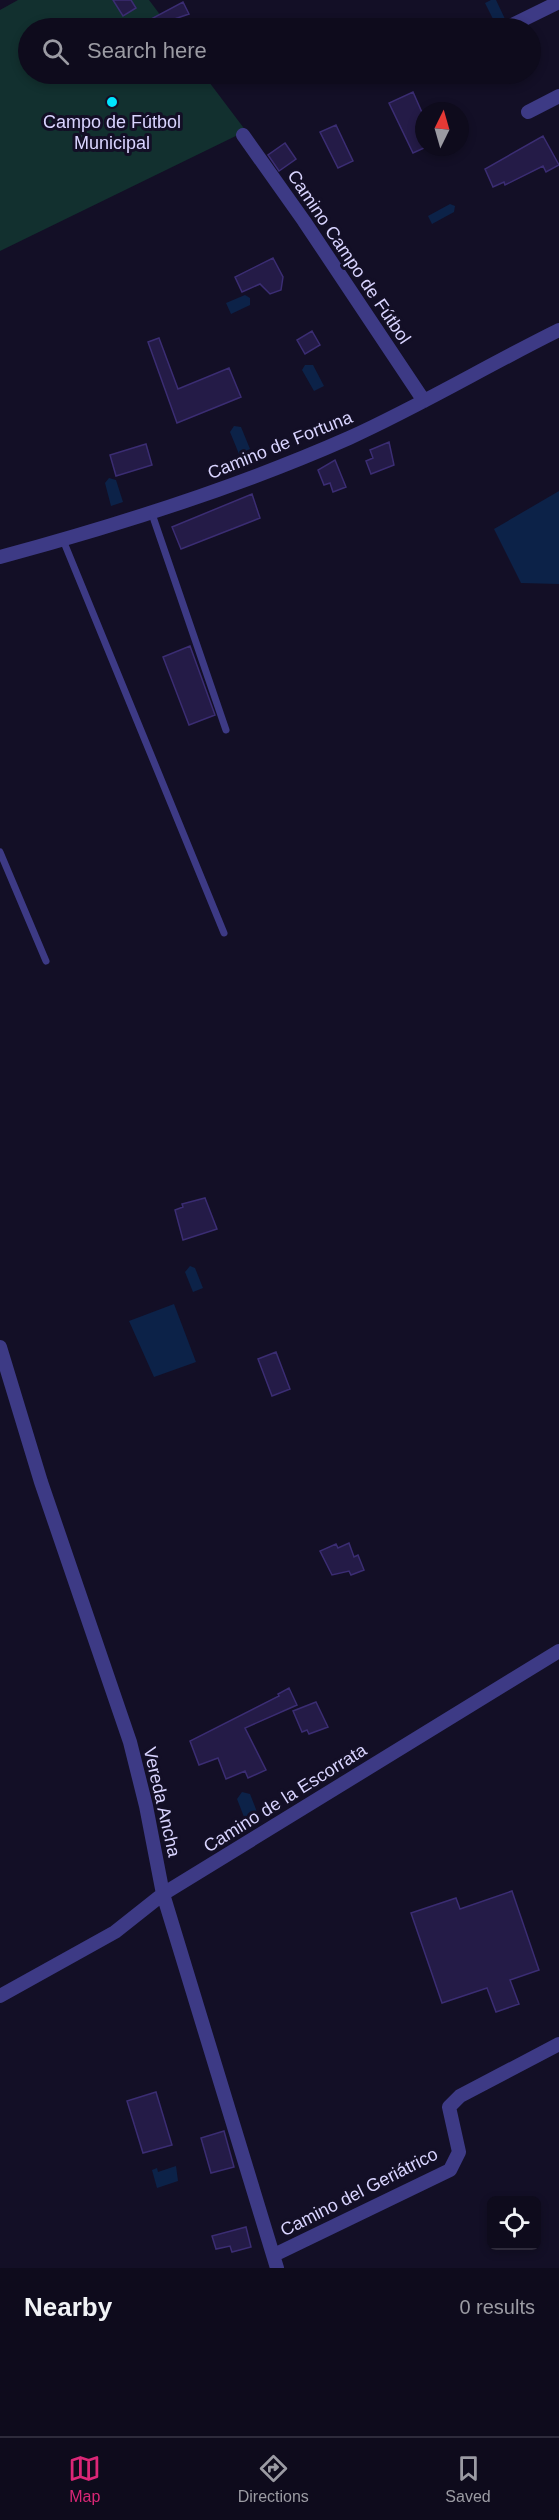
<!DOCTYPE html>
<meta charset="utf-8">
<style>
body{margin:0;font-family:Arial,sans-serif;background:#171425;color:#f1f3f6}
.controls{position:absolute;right:18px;bottom:18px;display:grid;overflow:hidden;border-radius:9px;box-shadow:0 3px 9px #0003}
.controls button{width:54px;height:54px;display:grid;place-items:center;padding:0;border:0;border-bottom:2px solid #2e2b3b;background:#0e0b1c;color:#f1f3f6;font:30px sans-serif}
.compass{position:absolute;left:415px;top:102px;width:54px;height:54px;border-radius:50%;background:#0e0b1c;box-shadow:0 3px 9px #0003;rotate:5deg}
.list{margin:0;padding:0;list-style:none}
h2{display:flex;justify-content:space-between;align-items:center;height:78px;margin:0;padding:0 24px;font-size:26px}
h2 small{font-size:20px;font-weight:400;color:#9b9ba3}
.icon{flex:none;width:33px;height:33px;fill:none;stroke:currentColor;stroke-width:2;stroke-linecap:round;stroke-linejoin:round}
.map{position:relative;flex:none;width:559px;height:2268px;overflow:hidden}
.search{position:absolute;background:#0e0b1c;box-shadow:0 3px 9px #0003;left:18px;right:18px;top:18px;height:66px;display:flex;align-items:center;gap:15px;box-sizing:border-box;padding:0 21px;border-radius:33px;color:#9b9ba3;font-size:22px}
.sheet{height:168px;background:#0e0b1c}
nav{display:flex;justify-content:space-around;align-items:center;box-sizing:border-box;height:84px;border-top:2px solid #2e2b3b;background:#0e0b1c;font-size:16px;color:#9b9ba3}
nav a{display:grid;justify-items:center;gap:3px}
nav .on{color:#db2777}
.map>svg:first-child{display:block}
</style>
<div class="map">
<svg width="559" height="2268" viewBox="0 0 559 2268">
<rect width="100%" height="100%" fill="#130f26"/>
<!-- green -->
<path fill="#12302f" d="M18,0H149L170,28H28V74H203L246,131L0,251V10Z"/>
<!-- water -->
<path fill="#0c2248" d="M491,0H496L505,19L495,23L485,3Z
M450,204L455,206L454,212L432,224L428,216Z
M245,295L250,298V305L231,314L226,303Z
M305,365H313L324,386L314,391L302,370Z
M234,426L241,427L250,449L239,454L230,432Z
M109,478L116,480L123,502L111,506L105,483Z
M559,491V584L521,583L494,529Z
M190,1266L195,1268L203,1288L193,1292L185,1272Z
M174,1304L196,1362L154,1377L129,1321Z
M242,1792L250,1794L259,1817L246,1822L237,1799Z
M176,2166L178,2181L157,2188L152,2170L157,2168L158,2172Z"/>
<!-- building -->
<path fill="#241b47" stroke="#3b2d73" stroke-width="1.5" d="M113,0H131L136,8L123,16Z
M183,2L189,14L154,26L151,19Z
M413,92L424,117V148L413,153L389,103Z
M336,125L353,161L338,168L320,132Z
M543,136L559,165L546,172L543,166L505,185L504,182L493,187L485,169Z
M285,143L296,159L279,171L268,155Z
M273,258L283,277L281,290L270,294L260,284L242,292L235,277Z
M312,331L320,345L305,354L297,340Z
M159,338L178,389L229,368L241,397L177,423L148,342Z
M389,442L394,465L371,474L366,461L373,458L370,450Z
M146,444L152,465L116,476L110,455Z
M335,460L346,487L333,492L330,483L324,485L318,470Z
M252,494L260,518L181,549L172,527Z
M190,646L215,715L189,725L163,657Z
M205,1198L217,1229L183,1240L175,1210L183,1207L182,1204Z
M276,1352L290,1389L272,1396L258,1359Z
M349,1543L354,1557L358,1555L364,1570L351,1575L349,1571L332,1575L320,1551L336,1544L338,1548Z
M289,1688L297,1705L245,1728L266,1770L248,1778L245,1771L226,1779L218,1758L199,1765L190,1741L279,1696L278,1694Z
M316,1702L328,1727L309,1734L307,1730L302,1732L293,1711Z
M512,1891L539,1970L510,1980L519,2004L496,2012L487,1988L442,2003L411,1913L456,1898L460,1909Z
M156,2092L172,2145L143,2153L127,2101Z
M224,2131L234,2167L211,2173L201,2138Z
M246,2227L251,2247L232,2252L230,2246L216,2249L212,2236Z"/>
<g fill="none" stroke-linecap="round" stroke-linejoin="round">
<!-- service -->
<path stroke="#3d3a85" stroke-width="7" d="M152,514L226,730
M63,540L224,933
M0,852L46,961"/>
<!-- minor -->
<path stroke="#3d3a85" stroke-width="14" d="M506,28L559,2
M528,112L559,96
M243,135L304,221L424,401
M0,557C119,525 236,488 349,438C420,406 488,365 559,330
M0,1347L41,1482L130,1742L146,1806L163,1894L277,2268
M0,1996L115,1932L163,1894L559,1651
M274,2255L450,2170L459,2152L449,2107L460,2096L559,2044"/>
</g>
<!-- markers -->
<circle fill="#00e5ff" stroke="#130f26" stroke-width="2" cx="112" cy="102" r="6"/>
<g text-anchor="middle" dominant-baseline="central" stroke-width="6" stroke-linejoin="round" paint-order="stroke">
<!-- poi labels -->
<g font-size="18" fill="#d9d4ff" stroke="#130f26">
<text x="112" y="122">Campo de Fútbol<tspan x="112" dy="21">Municipal</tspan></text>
</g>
<!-- street labels -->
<g font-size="18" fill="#d9d4ff" stroke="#130f26">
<text transform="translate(349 257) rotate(56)">Camino Campo de Fútbol</text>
<text transform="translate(280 445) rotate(-22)">Camino de Fortuna</text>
<text transform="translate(285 1798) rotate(-32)">Camino de la Escorrata</text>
<text transform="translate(162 1802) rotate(77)">Vereda Ancha</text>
<text transform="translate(359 2192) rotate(-27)">Camino del Geriátrico</text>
</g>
</g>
</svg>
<div class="controls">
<button><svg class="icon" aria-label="locate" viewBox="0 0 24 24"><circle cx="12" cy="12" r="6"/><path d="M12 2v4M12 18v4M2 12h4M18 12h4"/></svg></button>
</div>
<svg class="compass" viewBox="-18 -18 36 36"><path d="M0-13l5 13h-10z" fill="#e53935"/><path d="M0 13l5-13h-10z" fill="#9b9ba3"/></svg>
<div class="search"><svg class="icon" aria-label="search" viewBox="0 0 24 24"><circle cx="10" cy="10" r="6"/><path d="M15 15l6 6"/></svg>Search here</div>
</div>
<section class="sheet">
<h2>Nearby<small>0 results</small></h2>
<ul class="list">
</ul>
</section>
<nav>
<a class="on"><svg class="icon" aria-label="map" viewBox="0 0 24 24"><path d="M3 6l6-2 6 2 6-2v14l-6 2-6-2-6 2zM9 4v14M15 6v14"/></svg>Map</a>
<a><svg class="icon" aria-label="directions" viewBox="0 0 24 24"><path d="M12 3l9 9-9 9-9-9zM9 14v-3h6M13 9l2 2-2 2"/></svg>Directions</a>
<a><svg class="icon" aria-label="saved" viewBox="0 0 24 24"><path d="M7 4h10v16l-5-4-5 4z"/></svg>Saved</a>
</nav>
